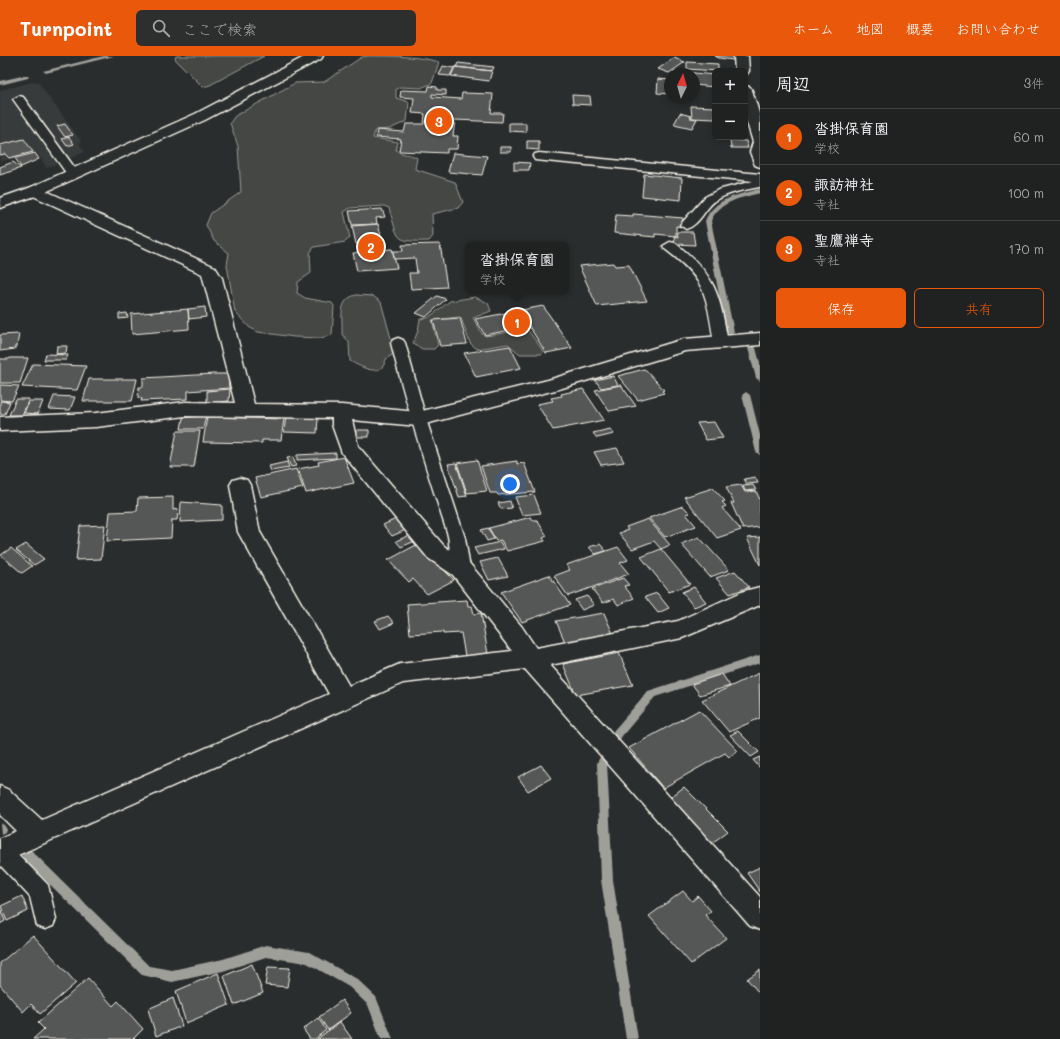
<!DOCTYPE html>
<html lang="ja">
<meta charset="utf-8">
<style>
body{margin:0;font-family:Mali,"Klee One",sans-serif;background:#2d2f2f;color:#f1f3f6}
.controls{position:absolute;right:12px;top:12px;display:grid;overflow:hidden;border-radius:6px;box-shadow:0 2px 6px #0003}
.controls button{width:36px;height:36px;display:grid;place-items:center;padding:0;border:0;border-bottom:1px solid #3d3f40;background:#202222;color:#f1f3f6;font:20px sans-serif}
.compass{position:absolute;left:664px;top:12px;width:36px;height:36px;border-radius:50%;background:#202222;box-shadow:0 2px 6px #0003;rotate:5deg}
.you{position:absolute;left:510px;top:428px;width:14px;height:14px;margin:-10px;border:3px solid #fff;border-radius:50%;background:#1a73e8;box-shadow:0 0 0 6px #1a73e833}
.badge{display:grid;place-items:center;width:26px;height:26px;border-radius:50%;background:#ea580c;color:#fff;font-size:13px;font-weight:700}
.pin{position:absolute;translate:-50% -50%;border:2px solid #fff;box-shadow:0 1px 4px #0006}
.popup{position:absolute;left:465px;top:186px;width:104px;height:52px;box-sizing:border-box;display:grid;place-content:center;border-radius:6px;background:#202222;filter:drop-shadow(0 1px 3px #0005);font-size:13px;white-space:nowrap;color:#a2a4a5}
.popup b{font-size:15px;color:#f1f3f6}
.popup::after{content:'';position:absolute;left:50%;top:100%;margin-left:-8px;border:8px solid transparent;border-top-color:#202222}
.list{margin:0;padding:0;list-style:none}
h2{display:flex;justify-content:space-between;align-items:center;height:52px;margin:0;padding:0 16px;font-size:17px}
h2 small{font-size:13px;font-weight:400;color:#a2a4a5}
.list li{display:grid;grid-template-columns:26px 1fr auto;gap:12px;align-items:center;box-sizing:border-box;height:56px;padding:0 16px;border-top:1px solid #3d3f40}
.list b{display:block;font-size:15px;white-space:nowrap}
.list p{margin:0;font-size:13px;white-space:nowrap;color:#a2a4a5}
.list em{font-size:13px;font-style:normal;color:#a2a4a5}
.actions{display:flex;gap:8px;padding:12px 16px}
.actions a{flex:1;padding:9px 0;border:1px solid #ea580c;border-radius:6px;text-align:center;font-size:14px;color:#ea580c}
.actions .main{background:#ea580c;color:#fff}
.icon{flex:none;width:22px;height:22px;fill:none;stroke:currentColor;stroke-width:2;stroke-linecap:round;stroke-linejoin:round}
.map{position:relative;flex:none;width:760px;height:983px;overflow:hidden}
header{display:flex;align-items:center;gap:24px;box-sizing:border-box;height:56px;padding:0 20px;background:#ea580c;color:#fff}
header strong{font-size:19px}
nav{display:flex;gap:22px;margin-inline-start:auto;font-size:14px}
.search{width:280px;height:36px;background:#2d2f2f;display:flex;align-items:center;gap:10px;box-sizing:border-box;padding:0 14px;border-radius:6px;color:#a2a4a5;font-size:15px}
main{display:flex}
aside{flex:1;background:#202222}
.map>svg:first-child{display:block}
</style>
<header>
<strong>Turnpoint</strong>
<div class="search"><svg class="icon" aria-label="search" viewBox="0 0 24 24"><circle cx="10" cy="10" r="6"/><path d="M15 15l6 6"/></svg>ここで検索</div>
<nav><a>ホーム</a><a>地図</a><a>概要</a><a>お問い合わせ</a></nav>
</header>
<main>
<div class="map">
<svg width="760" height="983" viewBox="0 0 760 983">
<rect width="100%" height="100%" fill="#2a2d2e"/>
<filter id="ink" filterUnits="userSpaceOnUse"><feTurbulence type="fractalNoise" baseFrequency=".025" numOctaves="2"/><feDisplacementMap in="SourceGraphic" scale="8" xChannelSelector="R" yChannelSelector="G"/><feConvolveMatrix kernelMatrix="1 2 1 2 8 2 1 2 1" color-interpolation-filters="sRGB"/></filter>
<g filter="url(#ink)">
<!-- built -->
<path fill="#373a3a" d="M37,25L82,86L79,87L85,96L47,112L36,96L0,106V34Z"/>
<!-- green -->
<path fill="#444645" stroke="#9c9c96" d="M176,0H264L210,29L203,31L175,3Z
M368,0C391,0 418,0 439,6L432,27L421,32L400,31L396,33V42L409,46L407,65L390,73L375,74L373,82L398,86L396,94C402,100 411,97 417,102L415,113L455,126L463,146L458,152L432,158L433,180L429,185C393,186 399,184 389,152L384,150L350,152L344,156L350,182L345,186L314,191L310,197L311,217L298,226L297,237L305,242L332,247L334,250L332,279L321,282L294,281L258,276L249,271L235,256L227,209L229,197L214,185L206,169L211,157L241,136L238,90L230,67L235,60L295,27L324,26L362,1Z
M356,239L373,240L381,246L395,297L386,303C382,323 361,311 350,305L349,286L342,278C343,262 337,244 356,239Z
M475,241L488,247L491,255L473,262L482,278L486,280L527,273L543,295L542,298H520L508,288L477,293L470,287L461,262L459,261L432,264L438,289L434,293H422L413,287L418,275L420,263L428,262L450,245Z"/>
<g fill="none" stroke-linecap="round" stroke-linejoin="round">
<!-- stream -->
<path fill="#9f9f9a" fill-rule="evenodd" d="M104,0H114L46,17L43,15Z
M26,19L29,21L28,22L0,29V25Z
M760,133V137C741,142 719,145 711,165L734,276L730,278L726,276L705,165C714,142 738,139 760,133Z
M749,290H755L756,292L760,307V325L756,322L748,292Z
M746,336L750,339L760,379V399L756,396L742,339Z
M760,599V607L655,641L622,680L607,707L613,824L638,983H626L601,824L597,707L614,674L648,635Z
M0,767L4,769L6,773L5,776L1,778Z
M28,794L32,795L149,910L172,914L223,903L266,889L309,896L357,923L376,941L393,983H381L368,949L349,931L307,907L266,901L223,915L172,926L142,919L24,803L22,799L24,795Z"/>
</g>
<!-- building -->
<path fill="#555756" stroke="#f4f1e8" d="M715,0H734L733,4L719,2Z
M674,2L685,6L669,17L658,13Z
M687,6L718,8V15L687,13Z
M458,7L494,11L492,15L456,11Z
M443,10L454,12L450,20L439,19Z
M455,11L492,15L489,25L451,20Z
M674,15L715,19V31L694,29V18H674Z
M658,23L670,24V38L657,37Z
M429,30L437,31V34H446V39L432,38V41L461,43L462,37L493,38L491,57H503L502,66L455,64L453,80H458L457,93H447V97L399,95L401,83L376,81L377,74L404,76L406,68H424L425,58L412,57L414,42L400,41L401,34L428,35Z
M572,39L590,40L591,49L573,48Z
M691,50L715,51V63L692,62Z
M680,57L691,60L690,62L697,63L692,72L674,68Z
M509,67H526V76L509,75Z
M65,68L73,79L65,81L57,70Z
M69,81L74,88L67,90L62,83Z
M24,83L33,96L9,102L5,98L0,99V89Z
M730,84L746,85L748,92H731Z
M527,85H539V94L527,93Z
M500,91H511V96H500Z
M35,97L39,103L21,111L15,102Z
M453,97L487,100L482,119L448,116Z
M13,106L21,112L0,119V111Z
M514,106L530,107L529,114H514Z
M644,118L682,122L681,144L642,140Z
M382,153L385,161L376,162L377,168L352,169L349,155Z
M633,158L683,162L682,171L676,170V180L655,178V181L614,177L616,159L633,160Z
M378,168L383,187H376L378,194L392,193L397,212L357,215L353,197L366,196L364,188H356L352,170Z
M677,176H693L695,189L675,188L674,180L678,181Z
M440,188L447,231L411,233L409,217H417L415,202L394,203L393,195H403L402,189Z
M613,207L615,210L629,209L647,245L597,250L579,210Z
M437,240L446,243L426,261L416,257Z
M543,250L572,292L546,297L529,270L485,279L475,263Z
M205,251L206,261L189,263L188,253Z
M188,253L189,273L132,278L131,258Z
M127,257L128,262L119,263V258Z
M460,262L467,288L440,290L433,264Z
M19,278L17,290H15V293L0,295V279Z
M57,290H67L66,297L56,298Z
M510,290L521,312L476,321L464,297Z
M46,298L68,299L66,304H44Z
M10,302H28L20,327H0V303H9Z
M33,308L86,310L77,334L22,331Z
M644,313L647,315L664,334L662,335L664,337L638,344L618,320Z
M214,318H228L229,332L188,335V343L141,345L142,342H138L139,331H143V322Z
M613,320L618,329L601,332L595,324Z
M89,323H137L132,345H83Z
M0,329L19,330L12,345L0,344Z
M621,329L636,350L609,355L595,334Z
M230,333L229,345L207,347V335Z
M583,333L604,364L553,374L537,348L553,345L551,342L562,340L561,338Z
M54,340L75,341L70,354L49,353Z
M16,343H29L22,359H9Z
M0,345L10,346L5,358H0Z
M29,345H43L38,358L24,357Z
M206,359L203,373H181L183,362Z
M286,360L318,361L317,377L284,376Z
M207,361L284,363L281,384H262V387L203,386Z
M714,366L723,382L706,384L697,367Z
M610,373L614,378L597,382L593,377Z
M357,374H369V381H357Z
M177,375H200L194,411H170Z
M617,392L624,406L601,409L594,396Z
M336,397V402L297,404V399Z
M293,401L296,410L291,411L287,402Z
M344,401L354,427L306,437L298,413L319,409L318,406Z
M477,404L487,435L467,437L457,407Z
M517,405V408L524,407L535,436L498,439L497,437H490L481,410Z
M287,406L289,412L271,415L269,410Z
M456,407L467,440L459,441L448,408Z
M296,413L303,432L261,441L255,422Z
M755,421L758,427L747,428L744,423Z
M741,429L745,436L756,435L760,444V471L743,473L731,447H734L726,431Z
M753,429L756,434L745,435L743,430Z
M713,432L725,445L722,446L726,450L722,452L741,474L717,482L684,441Z
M534,439L541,457L522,459L515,441Z
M173,441V454L178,453L177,464H172L171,482L107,485L110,456L137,455L138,442Z
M510,445L512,452L501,453L498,447Z
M181,446L222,449V464L180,466Z
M683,450L690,457L686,458L696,470L665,481L649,462Z
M531,461L533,464H537L547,480L543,482L545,485L507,495L501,484L496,485L489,472Z
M398,462L408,473L392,480L383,469Z
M648,463L670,489L661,493L654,485L632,493L619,477L628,474L626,471Z
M105,469L101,503L76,504L80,470Z
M488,472L494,483L487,485L481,474Z
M410,479L415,485L401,491L396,485Z
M699,481L729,514L710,521L681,488Z
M760,481V509L747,482Z
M500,486L504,493L478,499L474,492Z
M26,488L44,503L34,509L16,494Z
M418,488L454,524L427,538L413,523L409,526L388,504Z
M600,488L606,495L595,498L589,491Z
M618,491L628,504L620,507L629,518L568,540L554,520L570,514L566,509Z
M11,492L32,510L22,517L1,499Z
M661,493L690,528L669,536L641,501Z
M498,502L508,520L489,524L480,506Z
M735,515L749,531L730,538L716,522Z
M549,519L570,549L522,566L501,536Z
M623,522L629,529L624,530L634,542L618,549L614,543L603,547L592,533Z
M694,531L706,546L694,551L682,536Z
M657,537L669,552L658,557L645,541Z
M587,540L594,549L582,554L575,544Z
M467,544L468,550H472L474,558L481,557L488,598L465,600L461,577L443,578V576L410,578L407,548Z
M604,557L613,578L565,586L556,565Z
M388,560L394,567L380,573L375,565Z
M619,597L633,629L576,639L563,608Z
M759,617L760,662L729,676L702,644Z
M722,618L730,630L700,639L692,628Z
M699,654L738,695L729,701L725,697L663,732L629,692Z
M738,675L759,696L751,701L730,679Z
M760,701V712L753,704Z
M541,709L551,722L528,735L518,721Z
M684,731L728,775L712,787L668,743Z
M760,811V836L747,817Z
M683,835L692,845L698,840L711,855L705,859L726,882L691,908L649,860Z
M22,840L28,855L7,865L1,850Z
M0,852L5,865L0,868Z
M33,879L76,927L40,958L31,948L23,956L0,929V907Z
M252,908L263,937L234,949L224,920Z
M268,911L290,912L287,931L265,929Z
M760,914V938L747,923Z
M218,917L229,949L186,967L176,935Z
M88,922L113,950L118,945L143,973L133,983H33L44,973L38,967Z
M173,942L182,970L156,980L148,953Z
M342,944L351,957L328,974L319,961Z
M318,962L326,974L315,983H310L303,973Z
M340,966L352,983H317Z"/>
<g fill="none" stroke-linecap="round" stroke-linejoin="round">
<defs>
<path id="service" d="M19,40L23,41L77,115L79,118L77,121H69L13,43Z
M539,97L760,118V131C745,134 728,136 715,145C704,153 700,169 686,173L680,169L705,141L718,134L753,125L535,104L533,101L535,98Z
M670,186L675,187C716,219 719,237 728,286L726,289H716L714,286C706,237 706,224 665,193L663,190Z
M398,282L403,284L405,287L426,363L465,482L470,513L467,518L461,520L455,518C448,505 451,489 447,476C426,413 407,351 391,287L393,284Z
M0,786L8,788L48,829L56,863L53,870L45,873L37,870L30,841L0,809Z"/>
<path id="minor" d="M734,0H748L749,15L747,18H745V15H735Z
M745,30L750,31L752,34L760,60V111L755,109L750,96L753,86L745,60Z
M35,130L215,211L222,222L254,348L342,349L418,356L548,324L684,283L760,277V289L685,295L559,333L418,370L352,364L358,390L444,490L469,507L522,571L536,592L678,565L744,535L760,531V549L682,582L550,609L760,841V874L750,870L525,613L403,627L0,807V782L16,775L0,759V730L9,734L42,764L329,638L238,476L230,429L233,424L240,422L247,424L250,429L260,476L349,630L400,608L512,595L453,519L428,502L342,397L332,369V362L185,360L96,371L0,375V361L96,357L185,346L235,347L202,218L29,138L27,135L29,132Z"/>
<path id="tertiary" d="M306,0H323L321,3L205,64L41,138L0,152V142L29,132L195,58Z"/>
</defs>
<!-- service casing -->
<use href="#service" stroke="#f4f1e8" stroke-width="3"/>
<!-- minor casing -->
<use href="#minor" stroke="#f4f1e8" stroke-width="3"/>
<!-- tertiary casing -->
<use href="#tertiary" stroke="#f4f1e8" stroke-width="3"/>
<!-- service -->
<use href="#service" fill="#2a2d2e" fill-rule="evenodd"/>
<!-- minor -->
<use href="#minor" fill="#2a2d2e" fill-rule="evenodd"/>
<!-- tertiary -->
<use href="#tertiary" fill="#2a2d2e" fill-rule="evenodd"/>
</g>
</g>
</svg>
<div class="controls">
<button>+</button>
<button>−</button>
</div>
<svg class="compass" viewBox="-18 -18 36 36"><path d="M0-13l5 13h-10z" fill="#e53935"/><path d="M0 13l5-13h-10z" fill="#a2a4a5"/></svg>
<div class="you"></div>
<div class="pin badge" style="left:517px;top:266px">1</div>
<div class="popup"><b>沓掛保育園</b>学校</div>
<div class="pin badge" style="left:371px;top:191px">2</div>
<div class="pin badge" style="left:439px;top:65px">3</div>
</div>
<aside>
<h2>周辺<small>3件</small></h2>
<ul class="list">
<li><span class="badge">1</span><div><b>沓掛保育園</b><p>学校</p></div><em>60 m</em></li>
<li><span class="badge">2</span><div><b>諏訪神社</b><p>寺社</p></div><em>100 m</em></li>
<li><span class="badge">3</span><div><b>聖鷹禅寺</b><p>寺社</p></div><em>170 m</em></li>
</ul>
<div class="actions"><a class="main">保存</a><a>共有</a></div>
</aside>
</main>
